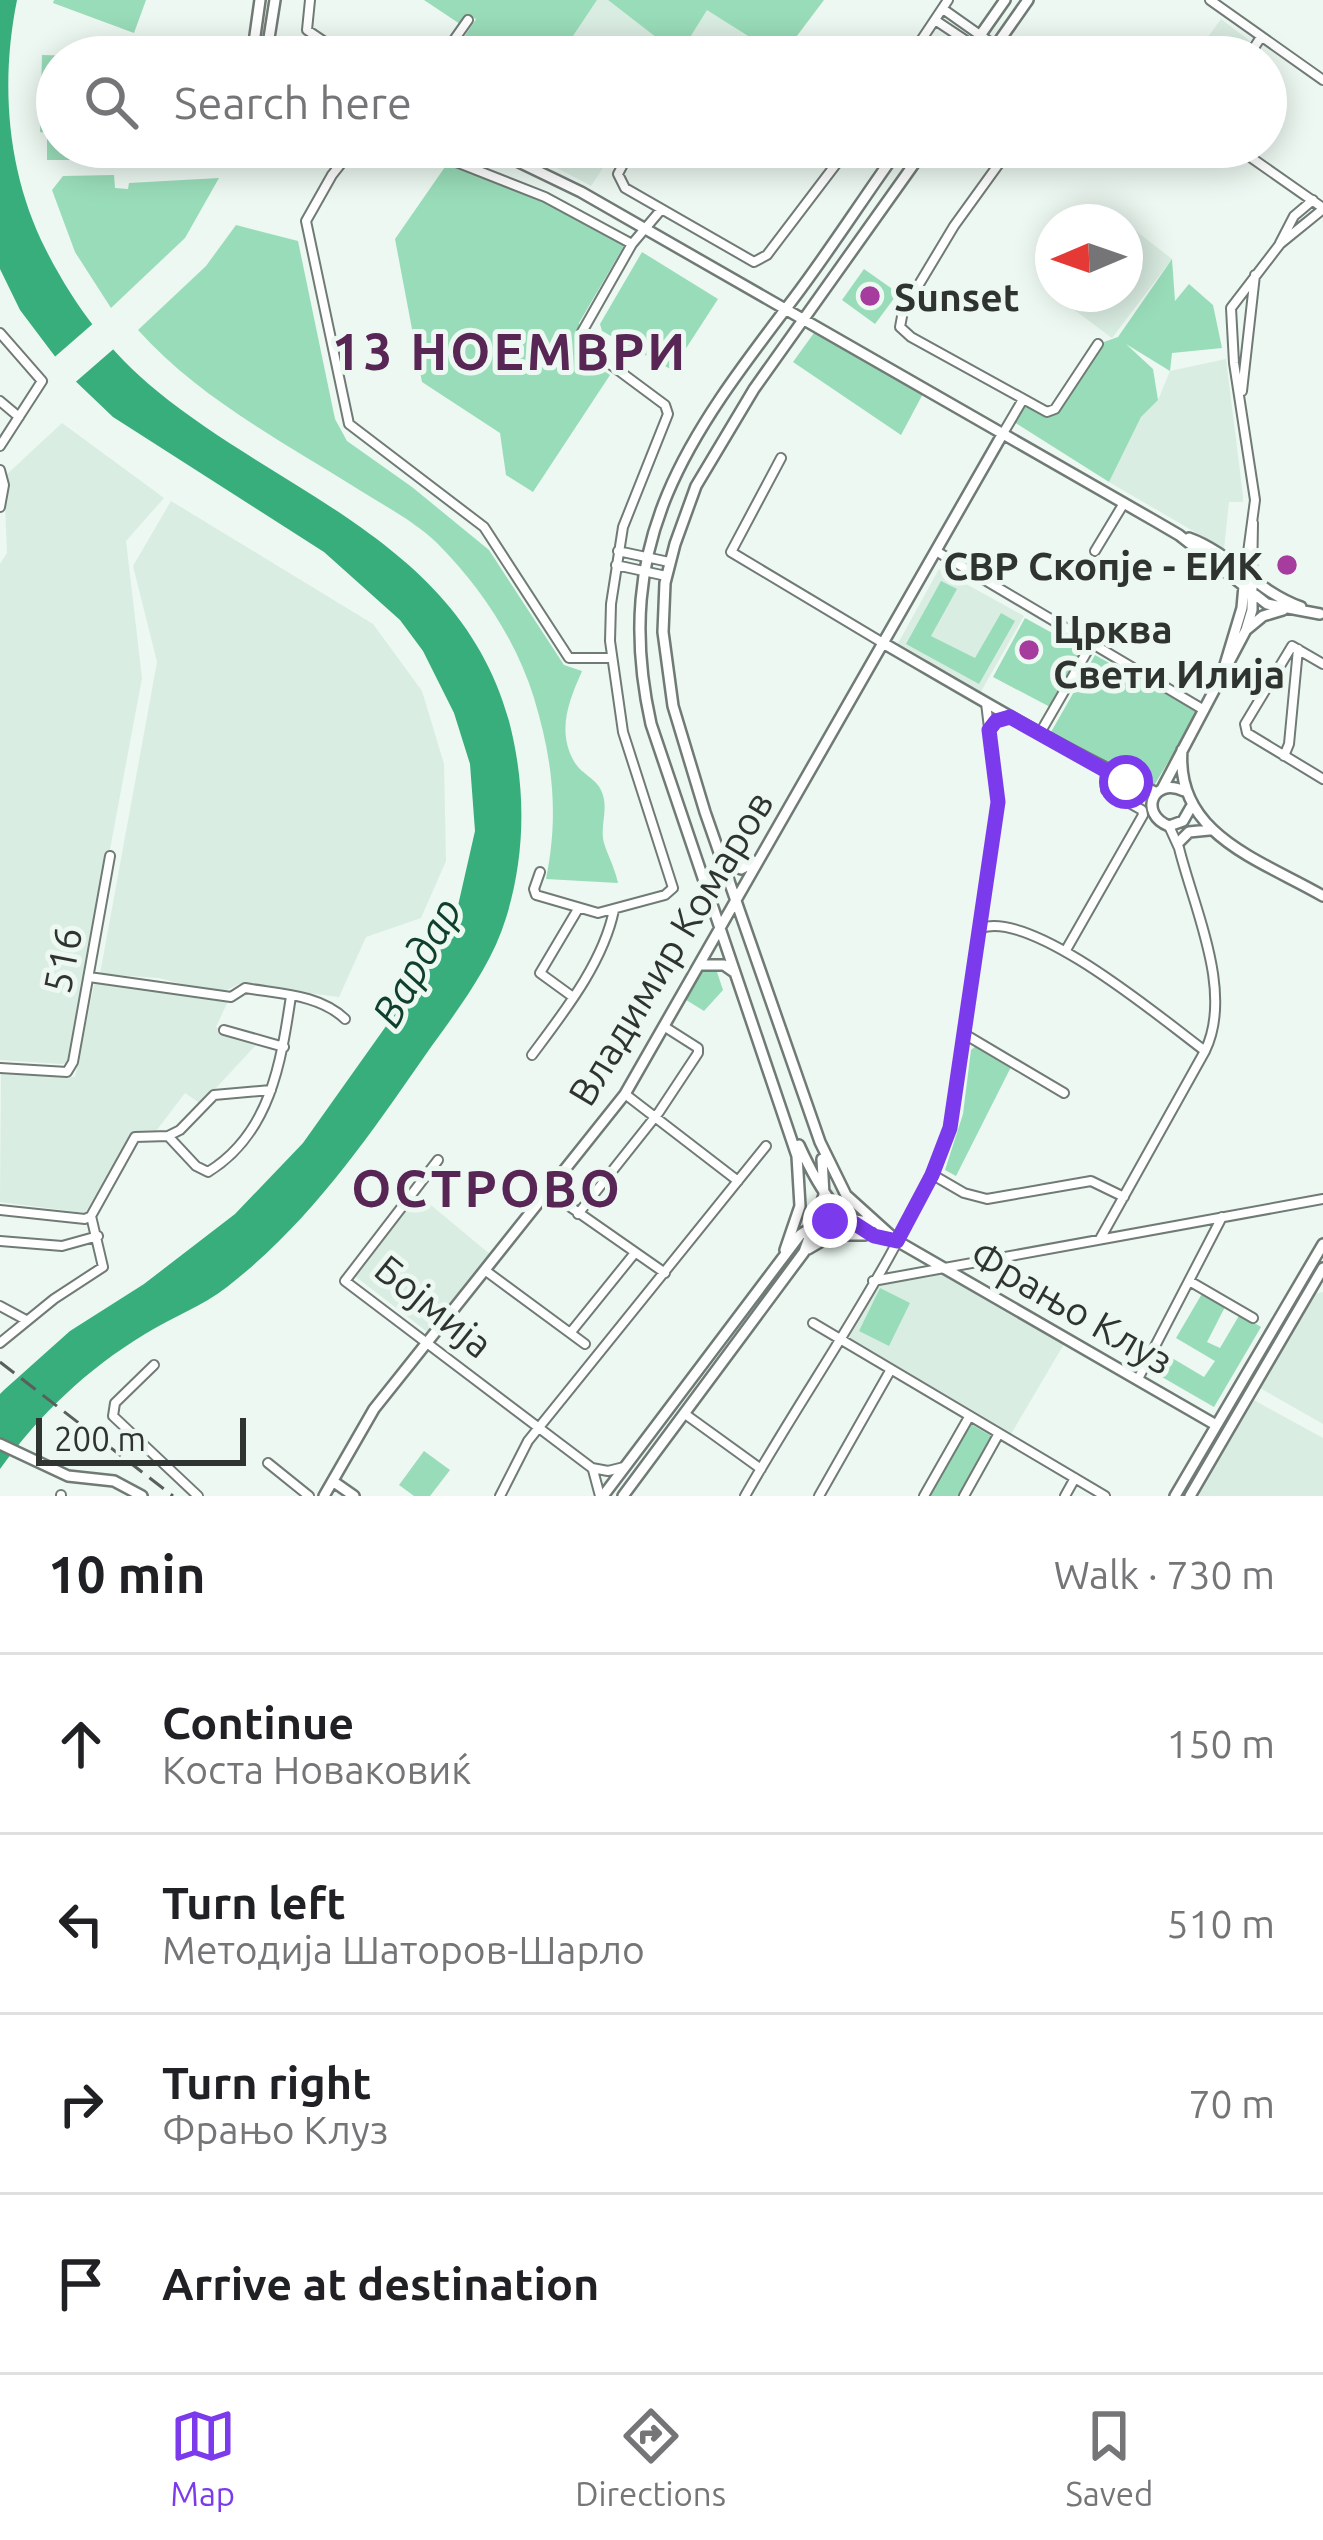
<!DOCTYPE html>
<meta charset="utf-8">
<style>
body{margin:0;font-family:Ubuntu,sans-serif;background:#f6f6f6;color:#202124}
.compass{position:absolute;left:1035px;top:204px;width:108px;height:108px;border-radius:50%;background:#fff;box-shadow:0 6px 30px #0003;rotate:268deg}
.scale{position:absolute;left:36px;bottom:30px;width:210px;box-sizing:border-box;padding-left:12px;border:6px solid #2f3431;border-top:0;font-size:33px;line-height:42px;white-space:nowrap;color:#2f3431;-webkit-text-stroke:9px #ecf8f1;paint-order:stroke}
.stop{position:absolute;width:36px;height:36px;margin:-27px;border:9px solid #7c3aed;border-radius:50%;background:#fff}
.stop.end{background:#7c3aed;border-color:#fff;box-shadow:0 3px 12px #0008}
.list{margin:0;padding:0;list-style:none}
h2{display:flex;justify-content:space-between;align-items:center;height:156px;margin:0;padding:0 48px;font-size:51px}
h2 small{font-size:39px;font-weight:400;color:#757577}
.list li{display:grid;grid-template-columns:78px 1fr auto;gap:36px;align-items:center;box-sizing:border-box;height:180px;padding:0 48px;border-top:3px solid #e0e0e0}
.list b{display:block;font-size:45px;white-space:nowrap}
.list p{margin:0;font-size:39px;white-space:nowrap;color:#757577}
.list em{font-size:39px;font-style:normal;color:#757577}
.icon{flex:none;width:66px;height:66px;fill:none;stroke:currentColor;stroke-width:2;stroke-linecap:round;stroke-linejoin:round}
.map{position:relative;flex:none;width:1323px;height:1496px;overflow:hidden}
.search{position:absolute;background:#fff;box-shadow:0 6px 30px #0003;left:36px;right:36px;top:36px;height:132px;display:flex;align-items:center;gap:30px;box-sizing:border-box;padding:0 42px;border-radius:66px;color:#757577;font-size:45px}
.sheet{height:876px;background:#fff}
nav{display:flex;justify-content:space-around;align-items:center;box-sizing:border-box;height:168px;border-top:3px solid #e0e0e0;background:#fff;font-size:33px;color:#757577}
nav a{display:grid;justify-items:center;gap:6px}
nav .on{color:#7c3aed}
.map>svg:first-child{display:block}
</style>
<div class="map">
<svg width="1323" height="1496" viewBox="0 0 1323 1496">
<rect width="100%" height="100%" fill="#ecf8f1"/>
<!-- built -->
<path fill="#daede2" d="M597,0H608L678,54L707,9L778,57H559Z
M1221,19L1250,41L1239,57H1214L1200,48Z
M517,147H617L591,186Z
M1131,227L1172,259L1112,338L1073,309L1083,294H1125V236Z
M1226,359L1243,496V502H1229L1224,549L1109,482L1141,417L1158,400L1170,371Z
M62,423L164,498L126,541L142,678L70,1063L61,1064L0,1060V564L7,553L4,477Z
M171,501L373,624L422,691L444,764L446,861L421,918L366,937L339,997L239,984L219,994L159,978L100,974L157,662L133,566Z
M939,569L1024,616L979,695L896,647Z
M95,980L229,999L216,1027L256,1045L201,1104L185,1093L156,1131L133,1132L85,1213L0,1202L1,1072L75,1077Z
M414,1191L491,1255L430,1334L351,1273Z
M944,1274L1064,1344L1011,1434L847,1339L878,1285Z
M1323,1292V1424L1260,1388L1313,1294Z
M1252,1399L1323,1438V1496H1198Z"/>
<!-- green -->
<path fill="#99dcb9" d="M54,0H146L134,33L53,3Z
M424,0H597L559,57H451L476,19L467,15L460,24Z
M608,0H824L781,57L707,10L679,55Z
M42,55L81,56L57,57V147H72V160H47V133L40,132Z
M447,164L536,197L624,246L579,323L585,358L610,375L533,492L506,475L500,433L422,382L395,239Z
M114,175L115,188L128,189L129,183L219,178L185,238L111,308L75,252L52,190L63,176Z
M236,225L298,241L335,419L347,441L412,487L489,550L564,665L582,671C569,701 556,731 575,763C581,773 596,779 601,790C609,807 601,822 603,838C604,848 615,867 618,883L546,879C559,815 553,761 534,698C516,640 480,586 437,543C413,520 381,504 353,486C278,439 197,396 138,330L206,266Z
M642,252L718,299L672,370L602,331L600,324Z
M1172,259L1175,301L1189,284L1213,305L1222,348L1172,353L1170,371L1126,344L1153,369L1158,400L1141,417L1109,482L1011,420L1022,401L1051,411L1098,344L1118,337Z
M864,269L898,293L875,324L842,300Z
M819,326L925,390L901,435L793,362Z
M941,581L957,589L931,636L975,658L1001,613L1015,621L979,684L906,644Z
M1025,618L1085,651L1052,708L993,677Z
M1095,655L1198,712L1152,789L1051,732Z
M702,965L716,969L723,990L704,1011L683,998Z
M976,1046L1012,1065L956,1176L945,1170L963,1114L971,1050Z
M880,1288L910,1303L889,1346L859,1331Z
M1203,1292L1226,1305L1207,1342L1220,1348L1240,1314L1261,1327L1214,1407L1155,1373L1167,1355L1204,1377L1215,1361L1176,1338Z
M969,1423L993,1437L959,1496H927Z
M424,1451L450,1470L430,1496H414L399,1485Z"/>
<!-- water -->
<path fill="#37ae7c" d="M0,0H17C0,84 7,173 46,250C74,305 109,352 157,391C285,496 460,543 509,721C526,786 526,854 506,918C490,970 454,1014 424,1057C365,1142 309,1223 227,1287C203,1306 172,1317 145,1334C87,1369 39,1415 0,1469V1394L4,1390L70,1331L144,1284L235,1214L303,1143L433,960L457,910L475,831L470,764L454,713L423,651L400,620L324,552L113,417L69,375L20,310L0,269Z"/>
<!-- pier -->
<path fill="#ecf8f1" d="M96,321L117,346L71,386L50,361Z"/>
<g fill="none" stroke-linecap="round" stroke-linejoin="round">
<defs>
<path id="minor" d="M310,0L307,30L347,57
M1210,0L1323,80
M943,9L1011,57
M935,20L989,56
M442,57L468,20
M910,57L948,0
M1082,57L1095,50L1110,57
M1248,57L1261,37
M354,147L332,175L306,221L349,424L484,527L569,658H611
M418,147L545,197L632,244
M632,147L618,174L625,188L754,262L767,255L849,147
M1011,147L954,226L903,311L900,327L911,337L1047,412L1055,409L1098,344
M1236,147L1323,208
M1280,243L1294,216L1313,200
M0,333L42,381L0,446
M1242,391L1255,275
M0,401L19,417
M1002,435L1022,401
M781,458L731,552L883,643
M0,470L4,485L0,507
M618,551L669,562
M936,551L1204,710
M1095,551L1124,503
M616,565L666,576
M1245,575L1255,500L1234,363L1231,308L1280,244L1323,209
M1252,579L1253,523
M1323,664L1292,646L1245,724L1247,733L1323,779
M1040,733L1092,643
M1284,756L1289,744L1298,649
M540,872L534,889L536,895L598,913L665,895L673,888L623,732L610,641L611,604L623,527L668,414L665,405L591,350L582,332L632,244L660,211
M981,928C1033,910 1162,1019 1205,1051
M1066,950L1143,815L1142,810L1106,790
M89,977L231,997L245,988C279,994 319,994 345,1019
M573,997L540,973L578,909
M224,1030L284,1047
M966,1035L1064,1093
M532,1055C564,1012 603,963 614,910
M0,1068L67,1072L73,1062L110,856
M625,1094L738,1181
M168,1136L196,1166L208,1172C270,1134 281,1063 291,996
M168,1136L180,1130L214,1095L271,1090
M438,1160L345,1281L592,1468L608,1471L624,1467
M933,1175L964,1193L987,1199L1091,1181L1124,1197
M549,1192L665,1273
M0,1210L85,1219L91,1216
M578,1214L659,1112L698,1053V1048L665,1027
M91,1216L135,1137L168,1136
M1100,1239L1205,1051C1234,992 1194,909 1179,848L1169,826
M0,1241L62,1246L98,1236
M486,1271L585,1344
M873,1281L1323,1199
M1191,1282L1253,1318
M0,1306L26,1320
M813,1323L1105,1496
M571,1332L634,1254
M0,1343L54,1299L103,1267L91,1216
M154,1365L115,1403L113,1416L198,1496
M1138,1379L1222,1217
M685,1414L761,1469
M268,1463L309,1496
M593,1470L600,1496
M61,1496V1495
M500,1496L528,1441L766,1146
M745,1496C814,1374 901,1259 950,1128L998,802L986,703
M819,1496L890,1371
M924,1496L969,1417
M964,1496L998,1435
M1065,1496L1075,1478"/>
<path id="tertiary" d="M252,57L260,0
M266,57L275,0
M965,57L1005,0
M988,57L1028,0
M488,147L581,192L1155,521L1179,535L1267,604L1320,614
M926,147L754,389L696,486L675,544L665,583L663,632L673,706L705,812L820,1142L846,1195L897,1241L1216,1425
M1189,538C1231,553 1257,592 1301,607
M1246,630L1263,616L1283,610
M883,643C973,695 1062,749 1155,792
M1224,668L1242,608L1244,586
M989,730L996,721L1009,717
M1182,750C1175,835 1261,860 1323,896
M1163,787L1246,630L1252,610V581
M1184,791C1153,776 1138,814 1169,826L1183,821L1191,807
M1179,842L1189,832L1209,830
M724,861L741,869L757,861
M702,965H724L734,972
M799,1145C819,1189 841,1229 892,1240
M808,1249L832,1235H865
M785,1250L800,1206L797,1156L651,724C610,540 688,437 794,298C831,249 864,197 900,147
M0,1444L68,1476L114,1481L142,1496
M334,1482L354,1496
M324,1496L374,1409L625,1094L1002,435
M603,1496L800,1235C822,1219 845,1216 871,1223
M623,1496L804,1252L824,1195L822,1159
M1175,1496L1323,1244
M1190,1496L1323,1268"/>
</defs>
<!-- minor casing -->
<use href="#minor" stroke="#717b75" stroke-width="12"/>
<!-- tertiary casing -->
<use href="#tertiary" stroke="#717b75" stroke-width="14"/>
<!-- minor -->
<use href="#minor" stroke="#fff" stroke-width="8"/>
<!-- tertiary -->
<use href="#tertiary" stroke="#fff" stroke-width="9"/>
<!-- rail -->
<path stroke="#59605c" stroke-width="3" stroke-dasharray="18 9" stroke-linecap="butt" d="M0,1362L173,1496"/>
</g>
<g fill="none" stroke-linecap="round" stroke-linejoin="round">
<!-- route -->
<path stroke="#7c3aed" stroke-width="15" d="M830,1221L846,1218L874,1236L897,1241L932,1175L950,1128L998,802L989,730L996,721L1010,717L1126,782"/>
</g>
<!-- markers -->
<g fill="#a53c9e" stroke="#ecf8f1" stroke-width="4.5">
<circle cx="870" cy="296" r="12"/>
<circle cx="1287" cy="565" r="12"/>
<circle cx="1029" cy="650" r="12"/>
</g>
<g text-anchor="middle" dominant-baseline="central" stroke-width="10" stroke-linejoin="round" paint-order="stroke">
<!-- poi labels -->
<g font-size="39" font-weight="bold" fill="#2f3431" stroke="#ecf8f1" text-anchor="start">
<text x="894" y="296">Sunset</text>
<text x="1263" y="565" text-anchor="end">СВР Скопје - ЕИК</text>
<text x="1053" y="628">Црква<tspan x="1053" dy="45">Свети Илија</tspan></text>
</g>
<!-- street labels -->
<g font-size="39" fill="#2f3431" stroke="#ecf8f1">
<text transform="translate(670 948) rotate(-59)">Владимир Комаров</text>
<text transform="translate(62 960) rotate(-79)">516</text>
<text transform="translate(434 1306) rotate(39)">Бојмија</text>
<text transform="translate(1072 1307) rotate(30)">Фрањо Клуз</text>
</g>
<!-- water labels -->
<g font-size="42" font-style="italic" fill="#0f402b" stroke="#ecf8f1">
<text transform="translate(416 962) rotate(-61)">Вардар</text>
</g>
<!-- district labels -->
<g font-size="51" font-weight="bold" letter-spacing="3" fill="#582655" stroke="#ecf8f1">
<text x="510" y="351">13 НОЕМВРИ</text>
<text x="487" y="1188">ОСТРОВО</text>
</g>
</g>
</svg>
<svg class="compass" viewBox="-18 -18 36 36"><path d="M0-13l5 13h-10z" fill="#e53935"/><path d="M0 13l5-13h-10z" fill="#757577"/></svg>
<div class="scale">200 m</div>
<div class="stop" style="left:1126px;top:782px"></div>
<div class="stop end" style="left:830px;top:1221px"></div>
<div class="search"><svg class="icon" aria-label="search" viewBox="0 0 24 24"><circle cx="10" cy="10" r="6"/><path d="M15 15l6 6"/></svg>Search here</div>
</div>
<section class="sheet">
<h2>10 min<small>Walk · 730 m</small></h2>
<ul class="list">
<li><svg class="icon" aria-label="ahead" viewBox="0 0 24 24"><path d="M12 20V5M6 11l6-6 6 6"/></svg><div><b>Continue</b><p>Коста Новаковиќ</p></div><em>150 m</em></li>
<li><svg class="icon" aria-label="left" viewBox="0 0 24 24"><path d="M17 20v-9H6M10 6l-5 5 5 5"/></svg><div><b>Turn left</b><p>Методија Шаторов-Шарло</p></div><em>510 m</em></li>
<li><svg class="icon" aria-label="right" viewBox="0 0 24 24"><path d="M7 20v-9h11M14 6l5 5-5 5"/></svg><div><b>Turn right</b><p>Фрањо Клуз</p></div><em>70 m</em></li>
<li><svg class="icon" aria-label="arrive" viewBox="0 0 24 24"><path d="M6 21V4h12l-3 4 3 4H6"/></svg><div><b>Arrive at destination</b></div></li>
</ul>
</section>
<nav>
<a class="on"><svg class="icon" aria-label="map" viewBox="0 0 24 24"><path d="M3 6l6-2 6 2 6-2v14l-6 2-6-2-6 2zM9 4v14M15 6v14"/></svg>Map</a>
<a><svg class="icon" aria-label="directions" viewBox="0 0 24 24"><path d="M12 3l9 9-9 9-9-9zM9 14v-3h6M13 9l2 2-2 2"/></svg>Directions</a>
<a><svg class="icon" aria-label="saved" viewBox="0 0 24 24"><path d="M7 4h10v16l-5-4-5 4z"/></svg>Saved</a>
</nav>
